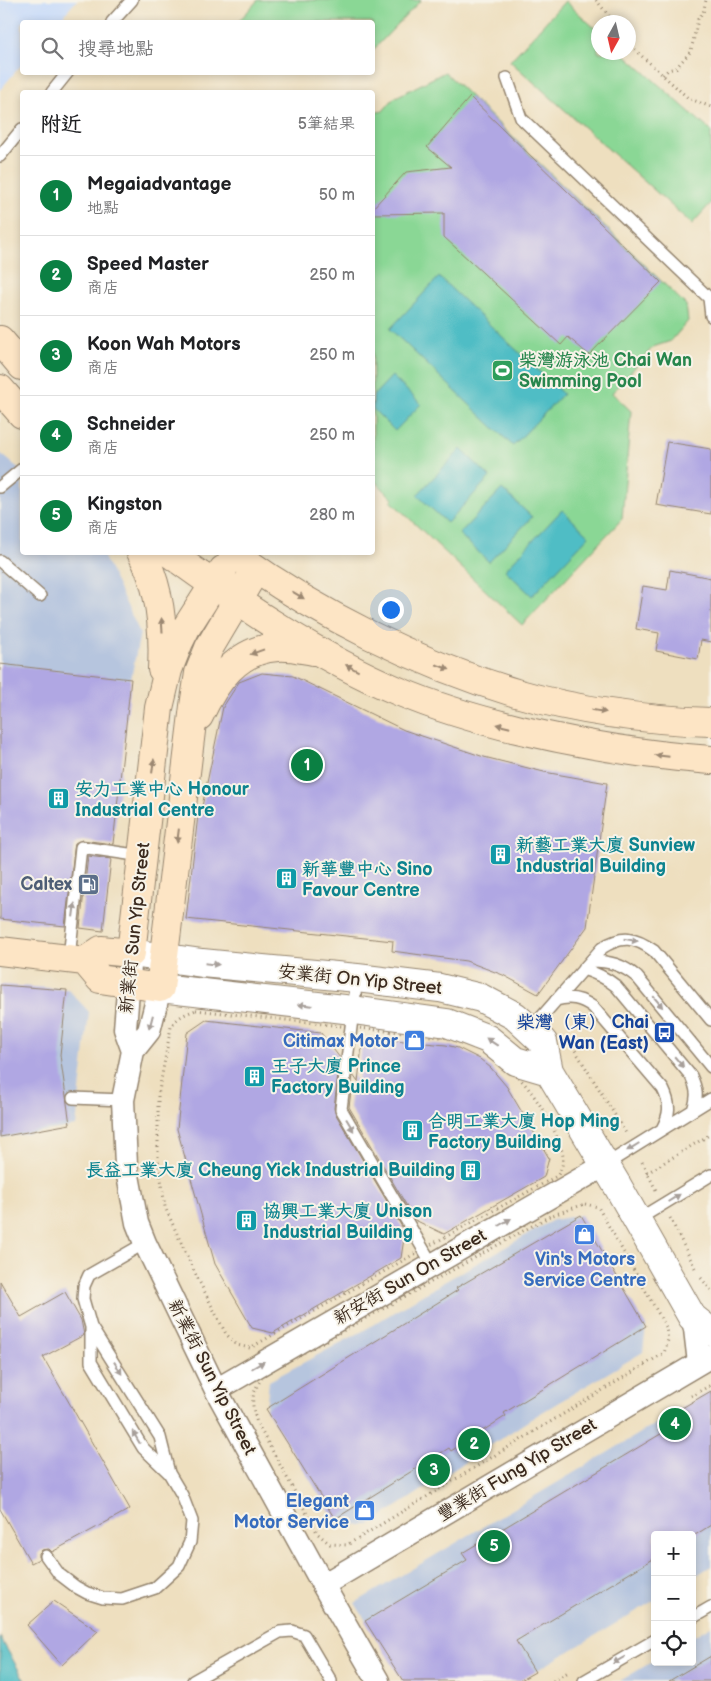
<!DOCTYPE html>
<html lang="zh-TW">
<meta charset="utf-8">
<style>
body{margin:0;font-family:"Balsamiq Sans","LXGW WenKai TC",sans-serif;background:#f6f6f6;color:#202124}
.controls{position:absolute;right:15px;bottom:15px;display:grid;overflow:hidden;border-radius:5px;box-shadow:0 2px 8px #0003}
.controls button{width:45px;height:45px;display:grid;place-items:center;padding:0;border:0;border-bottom:1px solid #e0e0e0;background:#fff;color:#202124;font:25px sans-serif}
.compass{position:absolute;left:591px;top:15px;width:45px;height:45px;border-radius:50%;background:#fff;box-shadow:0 2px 8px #0003;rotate:188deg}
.you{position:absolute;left:390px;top:609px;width:18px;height:18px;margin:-12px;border:4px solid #fff;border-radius:50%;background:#1a73e8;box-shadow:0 0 0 8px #1a73e833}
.badge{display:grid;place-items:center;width:32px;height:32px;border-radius:50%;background:#0b8043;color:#fff;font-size:16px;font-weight:700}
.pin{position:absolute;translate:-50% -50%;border:2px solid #fff;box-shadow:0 1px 5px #0006}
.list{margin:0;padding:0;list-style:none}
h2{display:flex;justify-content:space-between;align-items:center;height:65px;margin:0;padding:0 20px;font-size:21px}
h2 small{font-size:16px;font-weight:400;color:#757577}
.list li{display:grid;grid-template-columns:32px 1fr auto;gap:15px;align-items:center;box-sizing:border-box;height:80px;padding:0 20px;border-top:1px solid #e0e0e0}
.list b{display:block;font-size:19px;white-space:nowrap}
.list p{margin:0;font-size:16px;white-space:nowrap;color:#757577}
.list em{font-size:16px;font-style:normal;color:#757577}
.icon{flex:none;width:28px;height:28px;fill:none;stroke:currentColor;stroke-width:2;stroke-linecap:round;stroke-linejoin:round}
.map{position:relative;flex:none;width:711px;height:1681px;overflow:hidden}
.search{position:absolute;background:#fff;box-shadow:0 2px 8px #0003;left:20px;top:20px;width:355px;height:55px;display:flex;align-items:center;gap:12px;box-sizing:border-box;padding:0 18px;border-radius:5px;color:#757577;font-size:19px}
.panel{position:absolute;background:#fff;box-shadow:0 2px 8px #0003;left:20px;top:90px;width:355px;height:465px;border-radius:5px}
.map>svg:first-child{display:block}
</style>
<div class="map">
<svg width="711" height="1681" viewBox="0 0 711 1681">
<rect width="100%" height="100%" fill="#f7f3e8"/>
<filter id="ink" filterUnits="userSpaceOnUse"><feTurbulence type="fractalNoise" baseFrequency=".02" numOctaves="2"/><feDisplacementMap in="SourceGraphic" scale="10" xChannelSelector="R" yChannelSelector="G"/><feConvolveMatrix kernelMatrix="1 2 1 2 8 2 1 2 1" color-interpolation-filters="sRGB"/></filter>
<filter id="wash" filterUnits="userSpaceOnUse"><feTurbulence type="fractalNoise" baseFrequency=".0096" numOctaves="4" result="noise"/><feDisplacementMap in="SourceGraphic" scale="20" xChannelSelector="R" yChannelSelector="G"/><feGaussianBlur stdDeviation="1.12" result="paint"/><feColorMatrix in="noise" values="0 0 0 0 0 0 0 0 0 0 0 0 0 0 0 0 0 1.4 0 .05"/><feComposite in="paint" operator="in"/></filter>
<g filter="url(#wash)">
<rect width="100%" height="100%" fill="#eedfbf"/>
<!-- built -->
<path fill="#c9dcf9" d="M0,0H77L58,22H22V64L0,90Z"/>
<!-- industrial -->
<path fill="#b6c5de" d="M0,453L22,471V552L102,553L140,633L131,679L0,664Z
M0,985L68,989L89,1012L76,1126L0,1138Z
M581,1215L646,1326L643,1352L534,1417L369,1525H338L266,1409L269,1381L361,1332L444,1282L553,1220Z
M711,1391V1566L692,1578V1535H655V1600L519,1681H403L355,1603Z
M711,1626V1681H620L655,1660V1662H692V1637Z"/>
<!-- green -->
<path fill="#8ad795" stroke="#62805a" d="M258,0H421L373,50L372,22H238Z
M565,1L598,31V52L623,53L711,131V203L692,224L510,61Z
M445,72L686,305L688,321L671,341L653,347L612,393L631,411L622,519L522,625L391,501L393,499L373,479L372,113L383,111L394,98Z"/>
<!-- water -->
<path fill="#4fbdc5" stroke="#457472" d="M439,277L563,394L513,446L390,329Z
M392,376L421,404L395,431L373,409V396Z
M461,449L490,477L447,523L417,495Z
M502,489L532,517L489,562L459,534Z
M562,510L589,536L532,596L505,570Z
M0,1637L25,1681H0Z"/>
<g id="blocks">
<!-- building -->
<path fill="#b0a7e3" d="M470,97L661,282L589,355L568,337L561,345L444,237V213L372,214V209L406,172L451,167L427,147Z
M667,442L711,449V514L656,505Z
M670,570L711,578V642L701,640L698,659L656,651L659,633L636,629L643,586L667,590Z
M0,664L131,679L113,844L82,840L75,843L65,926L0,919Z
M262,673L293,676L404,730L484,757L544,772L607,783L587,927L538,994L503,975L466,961L392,951L393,941L186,919L198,815L200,816L223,707L239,682Z
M88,856L111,859L103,931L80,928Z
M0,985L67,990L60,1055L70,1124L0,1137Z
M206,1020L321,1033L340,1058L334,1108L335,1113L405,1232L401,1258L273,1333L252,1328L215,1264L177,1129L187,1033Z
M373,1038L446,1045L458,1048L480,1059L491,1068L507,1087L549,1158L544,1177L444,1234L415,1220L349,1107L353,1075L358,1082L362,1045Z
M581,1215L646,1326L504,1413L506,1416L451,1451L449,1448L335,1519L266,1409L458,1290L456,1288Z
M0,1281L21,1317L65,1292L81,1320L84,1335L43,1357L130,1509L52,1552L49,1549L42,1550L39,1553V1559L31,1563L0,1509Z
M711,1391V1525L695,1535H655V1558L516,1641L535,1672L519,1681H403L365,1621L467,1560L462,1553L664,1432L658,1422Z
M54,1601L98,1631L62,1665L27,1625Z
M711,1656V1681H669Z"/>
</g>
</g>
<g filter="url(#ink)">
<use href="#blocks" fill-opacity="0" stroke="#94846e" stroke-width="1"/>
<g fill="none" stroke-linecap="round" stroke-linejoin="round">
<defs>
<path id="service" d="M112,22L132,0
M507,78L521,118L709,298L711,316
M52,92L68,72
M0,156L22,129
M0,487L22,469
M0,561L40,596
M69,958L81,847L142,856
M591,961C610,961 623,965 637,977L711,1067
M583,969C596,973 605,977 616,986L691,1076C697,1089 698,1097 693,1110
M357,978L341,1109L432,1264
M556,1000C570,996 581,998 593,1007L663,1089C671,1105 670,1114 662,1129
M531,1029L602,948C622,935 635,937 654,951L711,1020
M73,1098L123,1100
M605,1165L711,1099
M637,1220L711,1175
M145,1243L89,1275L84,1286L83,1299L91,1327L160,1437L169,1473
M46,1556L59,1574L76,1587L87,1593L103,1598L122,1599L155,1588L179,1566L190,1542L192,1521L182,1495L169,1473L143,1448L91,1362V1327
M692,1618L711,1607
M193,1681L280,1632L292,1631L304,1635L331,1681
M584,1681L655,1640"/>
<path id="minor" d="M131,953L125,1029L133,1051
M160,988L149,1031L133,1051L123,1100L126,1165L137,1223L145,1243L216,1390L323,1585L378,1681
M692,1317L695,1329L699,1363
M216,1390L605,1165
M323,1585L711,1356"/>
<path id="tertiary" d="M131,953L202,963L357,978L440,988L481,998L515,1016L543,1042L549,1071L617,1185L692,1317L711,1332
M160,988L353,1010L447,1023L488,1039L515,1061L549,1071"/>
<path id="secondary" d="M0,340L22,366
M0,389L22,414
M141,552C161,587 164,630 162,669
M168,552C239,604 318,657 398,691C438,708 479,720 521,730C585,745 645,755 711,760
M232,552C315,613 417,663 516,693C579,711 646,720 711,722
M199,716C215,682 237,649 278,647C290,646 301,649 313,651
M0,951L85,961L100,979L160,988L194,706L199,673L209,648L256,569
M85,961L101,950L131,953L159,708L168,670L179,642L186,628L223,570"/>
</defs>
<!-- service casing -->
<use href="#service" stroke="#94846e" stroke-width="14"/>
<!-- minor casing -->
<use href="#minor" stroke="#94846e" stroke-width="25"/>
<!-- tertiary casing -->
<use href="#tertiary" stroke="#94846e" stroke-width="30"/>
<!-- secondary casing -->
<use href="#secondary" stroke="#94846e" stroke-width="30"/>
<!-- path -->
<path stroke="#94846e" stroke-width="3" stroke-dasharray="1 4" stroke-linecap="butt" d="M596,0L614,22
M628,42L634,49L688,98L711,107
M663,75L668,70L676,68L691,51L698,19L703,13L706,0
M196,1010L449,1038C465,1043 480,1048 495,1058C508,1067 522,1079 531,1092C541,1105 563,1143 563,1158C563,1165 561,1170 557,1176L423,1249L250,1348L237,1345L226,1334L192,1267L165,1207L158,1158V1096L171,1027C177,1017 185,1014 196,1010Z
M570,1042L626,1133
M642,1162L656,1190
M647,1173L711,1134
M585,1204L598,1207L666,1327L668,1340L664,1353L347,1545L330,1544L318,1534L257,1423C250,1400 251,1393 265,1374L550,1216Z
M670,1218L695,1268
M701,1278L711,1290
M691,1396L711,1385
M553,1681L570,1671"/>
<!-- service -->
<use href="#service" stroke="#fff" stroke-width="11"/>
<!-- minor -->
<use href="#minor" stroke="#fff" stroke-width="22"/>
<!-- tertiary -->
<use href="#tertiary" stroke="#fff" stroke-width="28"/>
<!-- secondary -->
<use href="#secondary" stroke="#fde5c5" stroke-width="28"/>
</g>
<!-- one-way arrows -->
<defs><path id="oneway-solid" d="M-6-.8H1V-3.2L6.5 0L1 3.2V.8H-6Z" transform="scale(1.25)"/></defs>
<g fill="#9c8872">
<use href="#oneway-solid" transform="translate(298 595) rotate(31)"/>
<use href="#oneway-solid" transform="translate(162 625) rotate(-94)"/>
<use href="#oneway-solid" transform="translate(257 652) rotate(160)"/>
<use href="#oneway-solid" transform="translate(443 667) rotate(21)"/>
<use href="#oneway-solid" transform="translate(352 668) rotate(-153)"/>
<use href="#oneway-solid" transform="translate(599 711) rotate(10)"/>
<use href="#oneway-solid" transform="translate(503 726) rotate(-166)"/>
<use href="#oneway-solid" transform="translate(662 756) rotate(-174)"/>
<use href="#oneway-solid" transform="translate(153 766) rotate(-83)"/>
<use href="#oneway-solid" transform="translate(178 836) rotate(97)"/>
</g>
<g fill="#a79f9a">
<use href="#oneway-solid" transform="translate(74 910) rotate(-83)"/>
<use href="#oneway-solid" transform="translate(631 940) rotate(9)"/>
<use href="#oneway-solid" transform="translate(212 964) rotate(6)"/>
<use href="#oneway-solid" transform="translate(658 1002) rotate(50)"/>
<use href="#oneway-solid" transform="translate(305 1005) rotate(-174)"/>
<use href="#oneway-solid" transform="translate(151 1022) rotate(105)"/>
<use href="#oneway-solid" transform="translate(492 1042) rotate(-146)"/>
<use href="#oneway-solid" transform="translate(679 1062) rotate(50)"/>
<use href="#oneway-solid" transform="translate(350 1125) rotate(59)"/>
<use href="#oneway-solid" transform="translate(633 1147) rotate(148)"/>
<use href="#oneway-solid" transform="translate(674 1198) rotate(-32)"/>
<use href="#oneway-solid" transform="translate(505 1222) rotate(-30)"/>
<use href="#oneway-solid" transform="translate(258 1365) rotate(-30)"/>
<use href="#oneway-solid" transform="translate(118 1368) rotate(58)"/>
<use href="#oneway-solid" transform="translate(136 1437) rotate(-121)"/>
<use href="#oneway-solid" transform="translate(619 1660) rotate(150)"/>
</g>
</g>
<!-- icons -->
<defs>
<symbol id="stadium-square" viewBox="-11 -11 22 22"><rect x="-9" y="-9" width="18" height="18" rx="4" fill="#2e9e5b" stroke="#f7f3e8"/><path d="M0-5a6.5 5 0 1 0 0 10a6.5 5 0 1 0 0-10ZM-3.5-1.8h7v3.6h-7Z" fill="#fff"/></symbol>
<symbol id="building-square" viewBox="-11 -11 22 22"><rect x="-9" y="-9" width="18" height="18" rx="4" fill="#0f9aa8" stroke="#f7f3e8"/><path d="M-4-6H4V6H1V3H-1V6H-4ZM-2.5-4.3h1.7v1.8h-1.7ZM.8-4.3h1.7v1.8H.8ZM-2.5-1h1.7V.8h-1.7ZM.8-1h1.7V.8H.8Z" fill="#fff"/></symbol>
<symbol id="fuel-square" viewBox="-11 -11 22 22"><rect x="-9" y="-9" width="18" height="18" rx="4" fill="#5c6f8a" stroke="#f7f3e8"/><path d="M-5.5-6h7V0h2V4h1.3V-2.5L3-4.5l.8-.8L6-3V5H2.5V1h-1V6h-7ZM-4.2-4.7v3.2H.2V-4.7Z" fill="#fff"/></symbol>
<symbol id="bus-square" viewBox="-11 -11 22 22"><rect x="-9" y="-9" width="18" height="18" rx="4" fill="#1a4fb4" stroke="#f7f3e8"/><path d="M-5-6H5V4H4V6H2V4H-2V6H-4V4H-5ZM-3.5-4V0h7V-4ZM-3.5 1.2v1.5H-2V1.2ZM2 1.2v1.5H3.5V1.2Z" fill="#fff"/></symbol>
<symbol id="shop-square" viewBox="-11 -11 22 22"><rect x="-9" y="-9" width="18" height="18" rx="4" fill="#3f7fe0" stroke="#f7f3e8"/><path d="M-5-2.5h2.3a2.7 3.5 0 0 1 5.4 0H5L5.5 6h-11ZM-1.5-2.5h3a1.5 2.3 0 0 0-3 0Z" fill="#fff"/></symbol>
</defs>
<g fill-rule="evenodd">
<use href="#stadium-square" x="490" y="358" width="25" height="25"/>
<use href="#building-square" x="46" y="786" width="25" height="25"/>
<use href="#building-square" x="488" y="842" width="25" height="25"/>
<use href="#building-square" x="274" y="866" width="25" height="25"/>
<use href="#fuel-square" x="76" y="872" width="25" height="25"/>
<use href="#bus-square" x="652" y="1020" width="25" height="25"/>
<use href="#shop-square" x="402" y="1028" width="25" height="25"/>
<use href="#building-square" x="242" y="1064" width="25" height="25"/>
<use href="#building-square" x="400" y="1118" width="25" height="25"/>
<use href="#building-square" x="458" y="1158" width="25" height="25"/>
<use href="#building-square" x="234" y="1208" width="25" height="25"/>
<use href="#shop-square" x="572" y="1222" width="25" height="25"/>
<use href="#shop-square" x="352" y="1498" width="25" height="25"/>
</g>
<g text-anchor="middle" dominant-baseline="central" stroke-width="4" stroke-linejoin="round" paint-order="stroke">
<!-- leisure labels -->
<g font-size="18" font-weight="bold" fill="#27864d" stroke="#f7f3e8" text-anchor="start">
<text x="519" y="360">柴灣游泳池 Chai Wan<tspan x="519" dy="21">Swimming Pool</tspan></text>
</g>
<!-- culture labels -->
<g font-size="18" font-weight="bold" fill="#0d838f" stroke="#f7f3e8" text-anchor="start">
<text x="75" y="789">安力工業中心 Honour<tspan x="75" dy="21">Industrial Centre</tspan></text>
<text x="516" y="845">新藝工業大廈 Sunview<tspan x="516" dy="21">Industrial Building</tspan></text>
<text x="302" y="869">新華豐中心 Sino<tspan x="302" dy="21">Favour Centre</tspan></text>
<text x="271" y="1066">王子大廈 Prince<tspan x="271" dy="21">Factory Building</tspan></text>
<text x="428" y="1121">合明工業大廈 Hop Ming<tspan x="428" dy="21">Factory Building</tspan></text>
<text x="455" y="1170" text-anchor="end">長益工業大廈 Cheung Yick Industrial Building</text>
<text x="263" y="1211">協興工業大廈 Unison<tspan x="263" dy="21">Industrial Building</tspan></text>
</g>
<!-- service labels -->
<g font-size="18" font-weight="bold" fill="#4e5e75" stroke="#f7f3e8" text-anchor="end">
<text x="72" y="884">Caltex</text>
</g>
<!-- street labels -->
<g font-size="18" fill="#3b2a1e" stroke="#f7f3e8">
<text transform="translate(135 928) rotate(-84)">新業街 Sun Yip Street</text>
<text transform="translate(360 980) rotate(6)">安業街 On Yip Street</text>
<text transform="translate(410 1277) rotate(-30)">新安街 Sun On Street</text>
<text transform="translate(212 1377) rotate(63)">新業街 Sun Yip Street</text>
<text transform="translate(517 1470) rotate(-31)">豐業街 Fung Yip Street</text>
</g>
<!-- transit labels -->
<g font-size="18" font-weight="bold" fill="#164399" stroke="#f7f3e8" text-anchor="end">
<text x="649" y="1022">柴灣（東） Chai<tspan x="649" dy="21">Wan (East)</tspan></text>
</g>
<!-- shop labels -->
<g font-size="18" font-weight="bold" fill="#366cbe" stroke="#f7f3e8" text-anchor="end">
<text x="398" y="1041">Citimax Motor</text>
<text x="585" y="1259" text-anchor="middle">Vin's Motors<tspan x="585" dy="21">Service Centre</tspan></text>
<text x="349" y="1501">Elegant<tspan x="349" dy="21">Motor Service</tspan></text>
</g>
</g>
</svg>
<div class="controls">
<button>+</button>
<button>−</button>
<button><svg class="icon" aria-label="locate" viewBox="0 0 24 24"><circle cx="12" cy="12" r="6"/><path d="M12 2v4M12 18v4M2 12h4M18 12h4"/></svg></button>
</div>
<svg class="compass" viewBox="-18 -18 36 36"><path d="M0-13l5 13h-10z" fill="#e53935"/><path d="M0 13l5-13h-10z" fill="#757577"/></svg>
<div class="you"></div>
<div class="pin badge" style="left:307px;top:765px">1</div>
<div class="pin badge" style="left:474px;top:1444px">2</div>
<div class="pin badge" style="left:434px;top:1470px">3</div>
<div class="pin badge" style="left:675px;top:1424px">4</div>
<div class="pin badge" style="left:494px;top:1546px">5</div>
<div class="search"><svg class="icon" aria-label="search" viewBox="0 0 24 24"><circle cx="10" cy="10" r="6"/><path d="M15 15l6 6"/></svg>搜尋地點</div>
<section class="panel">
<h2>附近<small>5筆結果</small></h2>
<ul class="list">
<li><span class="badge">1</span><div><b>Megaiadvantage</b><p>地點</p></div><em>50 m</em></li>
<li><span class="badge">2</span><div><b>Speed Master</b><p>商店</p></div><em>250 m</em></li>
<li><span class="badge">3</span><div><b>Koon Wah Motors</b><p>商店</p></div><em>250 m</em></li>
<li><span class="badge">4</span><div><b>Schneider</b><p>商店</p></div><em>250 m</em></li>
<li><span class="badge">5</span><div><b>Kingston</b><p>商店</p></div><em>280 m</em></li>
</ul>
</section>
</div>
